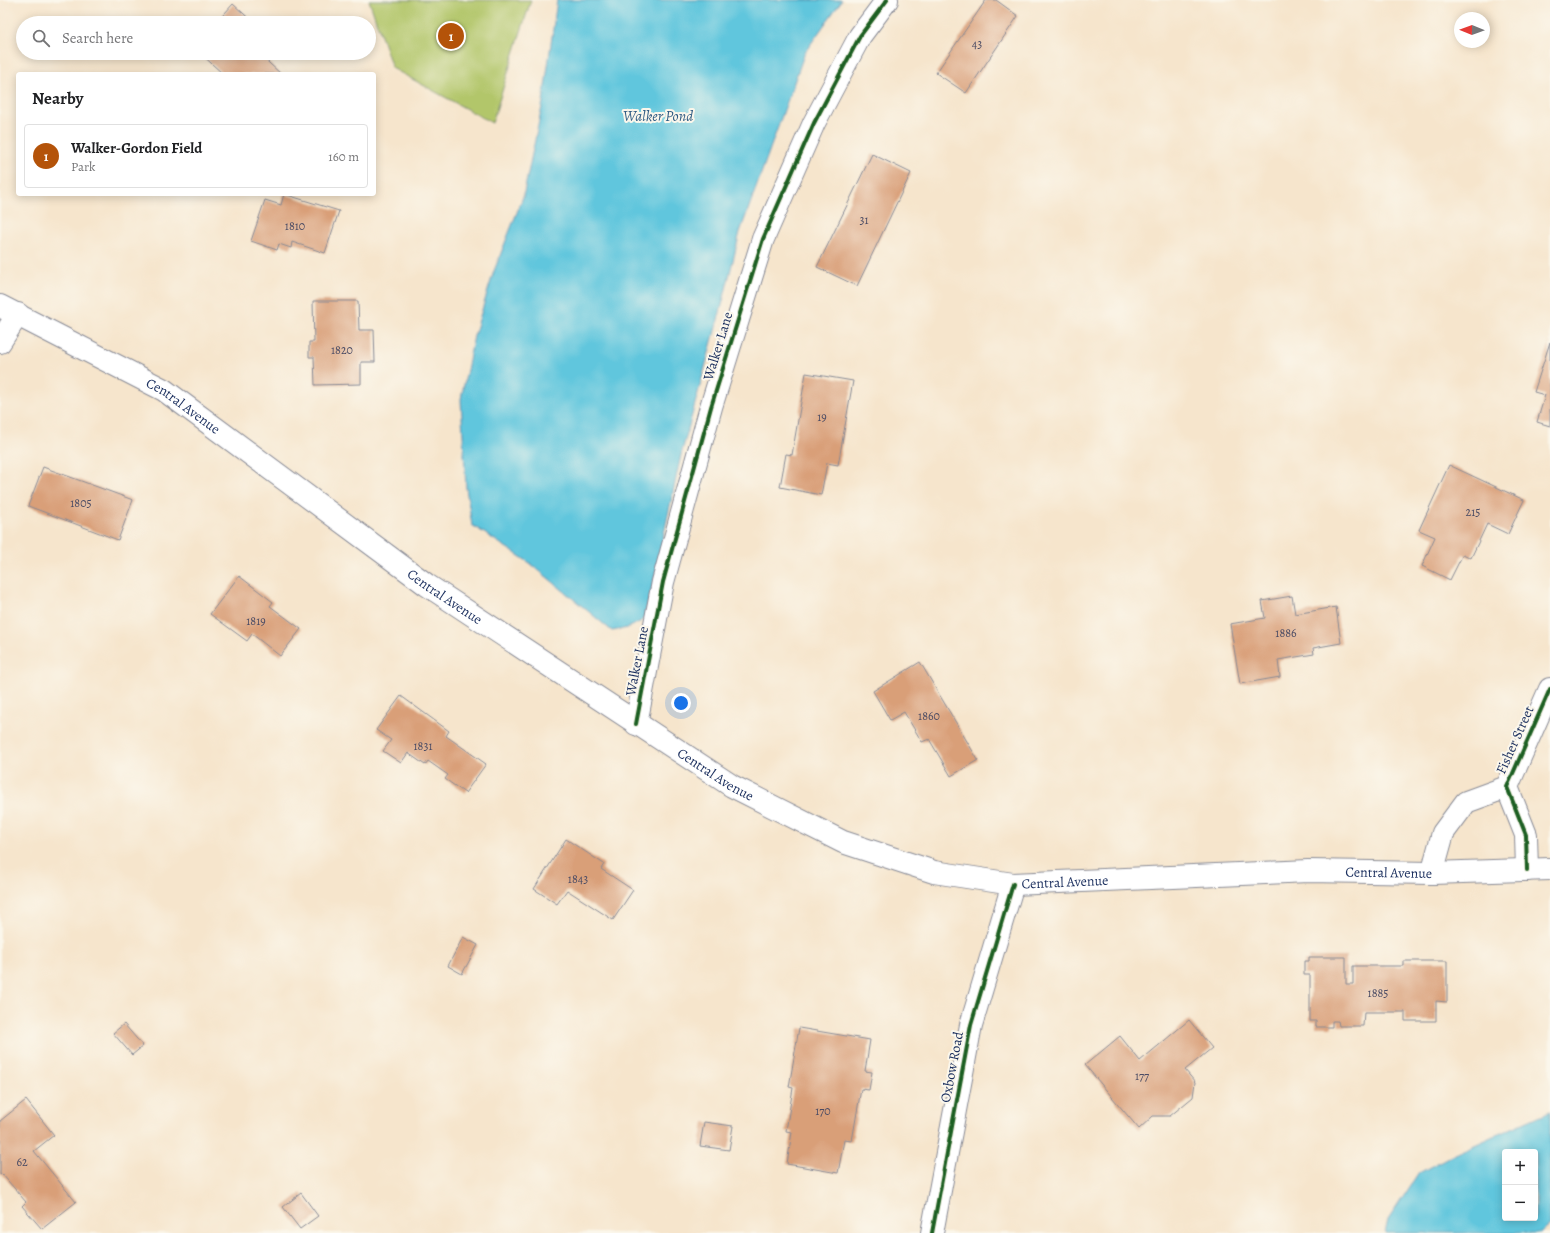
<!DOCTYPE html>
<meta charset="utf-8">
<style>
body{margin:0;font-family:Alegreya,serif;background:#f2f2f2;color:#202124}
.controls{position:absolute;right:12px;bottom:12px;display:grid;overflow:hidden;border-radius:4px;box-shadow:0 2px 10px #0003}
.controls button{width:36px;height:36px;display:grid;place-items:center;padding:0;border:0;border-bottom:1px solid #e0e0e0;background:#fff;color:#202124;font:20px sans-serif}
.compass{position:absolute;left:1454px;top:12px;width:36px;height:36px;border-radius:50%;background:#fff;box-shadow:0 2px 10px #0003;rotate:271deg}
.you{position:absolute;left:681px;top:703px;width:14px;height:14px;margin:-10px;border:3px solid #fff;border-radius:50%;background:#1a73e8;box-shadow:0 0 0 6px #1a73e833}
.badge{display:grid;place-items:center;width:26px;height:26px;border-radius:50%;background:#b45309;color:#fff;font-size:13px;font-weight:700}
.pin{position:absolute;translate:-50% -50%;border:2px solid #fff;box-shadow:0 1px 4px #0006}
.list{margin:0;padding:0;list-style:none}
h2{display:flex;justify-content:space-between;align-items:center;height:52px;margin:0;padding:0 16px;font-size:17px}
h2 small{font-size:13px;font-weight:400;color:#757577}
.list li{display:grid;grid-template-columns:26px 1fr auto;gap:12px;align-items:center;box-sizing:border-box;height:64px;margin:0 8px 8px;padding:0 8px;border:1px solid #e0e0e0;border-radius:4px}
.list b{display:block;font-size:15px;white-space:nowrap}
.list p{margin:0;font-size:13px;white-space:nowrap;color:#757577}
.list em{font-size:13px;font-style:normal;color:#757577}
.icon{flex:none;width:22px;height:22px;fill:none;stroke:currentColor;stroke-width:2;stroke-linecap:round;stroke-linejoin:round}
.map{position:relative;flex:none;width:1550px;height:1233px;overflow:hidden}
.search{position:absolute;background:#fff;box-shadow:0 2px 10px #0003;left:16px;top:16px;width:360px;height:44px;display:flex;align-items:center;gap:10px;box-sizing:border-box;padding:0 14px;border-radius:22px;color:#757577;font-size:15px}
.panel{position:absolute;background:#fff;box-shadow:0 2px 10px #0003;left:16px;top:72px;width:360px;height:124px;border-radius:4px}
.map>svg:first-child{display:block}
</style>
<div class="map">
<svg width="1550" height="1233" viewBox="0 0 1550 1233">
<rect width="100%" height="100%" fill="#fbf7ec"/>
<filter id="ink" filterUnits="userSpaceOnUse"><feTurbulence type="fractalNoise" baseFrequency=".025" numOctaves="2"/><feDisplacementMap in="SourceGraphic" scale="8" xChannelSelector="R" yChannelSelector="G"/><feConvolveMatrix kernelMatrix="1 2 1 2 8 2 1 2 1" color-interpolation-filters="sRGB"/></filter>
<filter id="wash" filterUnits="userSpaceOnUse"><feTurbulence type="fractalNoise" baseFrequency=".012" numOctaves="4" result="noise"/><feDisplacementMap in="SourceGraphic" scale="16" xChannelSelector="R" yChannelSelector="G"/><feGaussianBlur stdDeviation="0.9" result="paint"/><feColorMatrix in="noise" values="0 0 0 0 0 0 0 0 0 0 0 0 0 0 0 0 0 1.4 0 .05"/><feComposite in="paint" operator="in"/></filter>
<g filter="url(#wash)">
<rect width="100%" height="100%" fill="#f6e5cc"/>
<!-- green -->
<path fill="#b2c66a" stroke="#667a64" d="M369,0H531L492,123L392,68Z"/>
<!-- water -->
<path fill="#60c6dd" stroke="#3e7a9e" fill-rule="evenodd" d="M557,0H842L805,52L740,232L722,305L681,455L653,584L643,620L628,628L612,631L530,563L472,525L466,488L461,399L474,336L494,271L523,197L543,102Z
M1550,1111V1226L1541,1233H1385L1388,1220L1419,1173L1450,1156ZM1505,1152H1535V1218H1505Z"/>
<g id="blocks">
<!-- building -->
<path fill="#d99f78" d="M986,0H996L1018,16L966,93L936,73Z
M233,4L254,23H216Z
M200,53H258L281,74H223Z
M872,154L911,173L857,286L817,267Z
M284,194L339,211L325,253L292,242L291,248L279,244L277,250L251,241L265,200L281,205Z
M313,301H358L359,330H374L375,362H361V384L315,385L314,357H309V342H314Z
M1550,342V426L1537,422L1545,395L1534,392Z
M806,373L853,381L838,465L827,463L821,495L780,487L786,454L792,455Z
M1449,465L1524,500L1508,534L1487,524L1471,558L1463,554L1450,580L1422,566L1435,537L1419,530Z
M43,467L133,500L118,540L28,506Z
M239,576L273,602L270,606L301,629L280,656L252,634L247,641L210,614Z
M1292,596L1295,614L1336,607L1341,643L1313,648L1314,654L1278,660L1280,677L1240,684L1230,624L1265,618L1262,601Z
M920,662L978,760L951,776L929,739L922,742L904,712L890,720L873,691Z
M401,696L449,731L446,736L486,764L465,793L445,779L448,775L428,761L425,765L408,753L401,763L383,751L391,740L376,730Z
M566,839L604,864L601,869L633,890L613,920L567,890L557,904L534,889Z
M463,937L478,945L462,974L448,966Z
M1309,957H1346V984H1353V966H1404V961H1447V1002L1436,1001V1021H1405V1012H1364L1363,1026H1339L1338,1021H1332V1027H1316V1021H1310V975H1304V961H1309Z
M1189,1020L1212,1048L1185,1070L1195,1082L1193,1097L1170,1116H1153L1139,1129L1085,1065L1120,1036L1140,1061Z
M124,1024L143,1046L132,1055L113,1033Z
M799,1028L870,1040L865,1071L872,1072L869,1090L861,1089L852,1141L844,1140L838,1173L787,1164L792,1132L786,1131L793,1088L789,1087Z
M26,1100L54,1135L34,1151L76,1202L42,1229L22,1206L26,1202L2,1174L0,1175V1121Z
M704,1122L733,1126L729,1150L700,1146Z
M301,1193L318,1216L300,1229L283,1207Z"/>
</g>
</g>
<g filter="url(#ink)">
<use href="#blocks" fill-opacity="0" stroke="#888a95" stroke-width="1"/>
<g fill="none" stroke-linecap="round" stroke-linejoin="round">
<defs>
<path id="minor" d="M0,342L18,314
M636,724L663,582L711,407L763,239L814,123L860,36L887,0
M1527,870L1526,835L1507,787L1550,689
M1432,873L1443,833L1466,802L1507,787
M932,1233L971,1025L1013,884"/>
<g id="secondary">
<path id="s1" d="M0,306L164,390L427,585L732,786L843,842L934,872L1013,884L1308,871L1432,873L1550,869"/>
</g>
</defs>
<!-- minor casing -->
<use href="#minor" stroke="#888a95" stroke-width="24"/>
<!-- secondary casing -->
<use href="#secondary" stroke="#888a95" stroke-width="24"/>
<!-- minor -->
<use href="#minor" stroke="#fff" stroke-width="22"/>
<!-- secondary -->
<use href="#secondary" stroke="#fff" stroke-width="22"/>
<defs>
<path id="cycleway" d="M636,724L663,582L711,407L763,239L814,123L860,36L887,0
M1527,870L1526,835L1507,787L1550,689
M932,1233L971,1025L1013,884"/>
</defs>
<!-- cycleway casing -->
<use href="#cycleway" stroke="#fbf7ec" stroke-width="6"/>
<!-- cycleway -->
<use href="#cycleway" stroke="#1b5e20" stroke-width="4"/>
</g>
</g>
<g text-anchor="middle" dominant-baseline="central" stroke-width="4" stroke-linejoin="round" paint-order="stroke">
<!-- number labels -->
<g font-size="12" fill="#4a4b64">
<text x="977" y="44">43</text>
<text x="864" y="220">31</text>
<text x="295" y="226">1810</text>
<text x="342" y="350">1820</text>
<text x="822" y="417">19</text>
<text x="81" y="503">1805</text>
<text x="1473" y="512">215</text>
<text x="256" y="621">1819</text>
<text x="1286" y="633">1886</text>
<text x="929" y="716">1860</text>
<text x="423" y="746">1831</text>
<text x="578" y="879">1843</text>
<text x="1378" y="993">1885</text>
<text x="1142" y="1076">177</text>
<text x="823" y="1111">170</text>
<text x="22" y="1162">62</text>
</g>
<!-- street labels -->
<g font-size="14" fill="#1b2f5e" stroke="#fbf7ec">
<text transform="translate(718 346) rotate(-73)">Walker Lane</text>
<text stroke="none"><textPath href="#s1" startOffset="209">Central Avenue</textPath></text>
<text stroke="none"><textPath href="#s1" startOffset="533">Central Avenue</textPath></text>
<text transform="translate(637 661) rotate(-79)">Walker Lane</text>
<text transform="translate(1515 740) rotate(-66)">Fisher Street</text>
<text stroke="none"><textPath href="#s1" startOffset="857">Central Avenue</textPath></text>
<text stroke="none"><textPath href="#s1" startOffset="1553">Central Avenue</textPath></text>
<text stroke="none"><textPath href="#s1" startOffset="1229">Central Avenue</textPath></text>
<text transform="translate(952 1067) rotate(-79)">Oxbow Road</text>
</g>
<!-- water labels -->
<g font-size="15" font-style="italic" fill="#305c84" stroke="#fbf7ec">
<text x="658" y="116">Walker Pond</text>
</g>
</g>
</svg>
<div class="controls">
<button>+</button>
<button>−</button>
</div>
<svg class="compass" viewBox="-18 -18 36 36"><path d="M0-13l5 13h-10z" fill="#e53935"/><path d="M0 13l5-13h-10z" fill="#757577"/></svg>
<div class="you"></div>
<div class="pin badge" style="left:451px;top:36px">1</div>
<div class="search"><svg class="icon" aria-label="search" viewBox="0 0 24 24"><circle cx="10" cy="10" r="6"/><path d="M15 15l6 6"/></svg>Search here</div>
<section class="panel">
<h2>Nearby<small></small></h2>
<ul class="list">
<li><span class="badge">1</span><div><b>Walker-Gordon Field</b><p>Park</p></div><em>160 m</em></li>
</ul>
</section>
</div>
